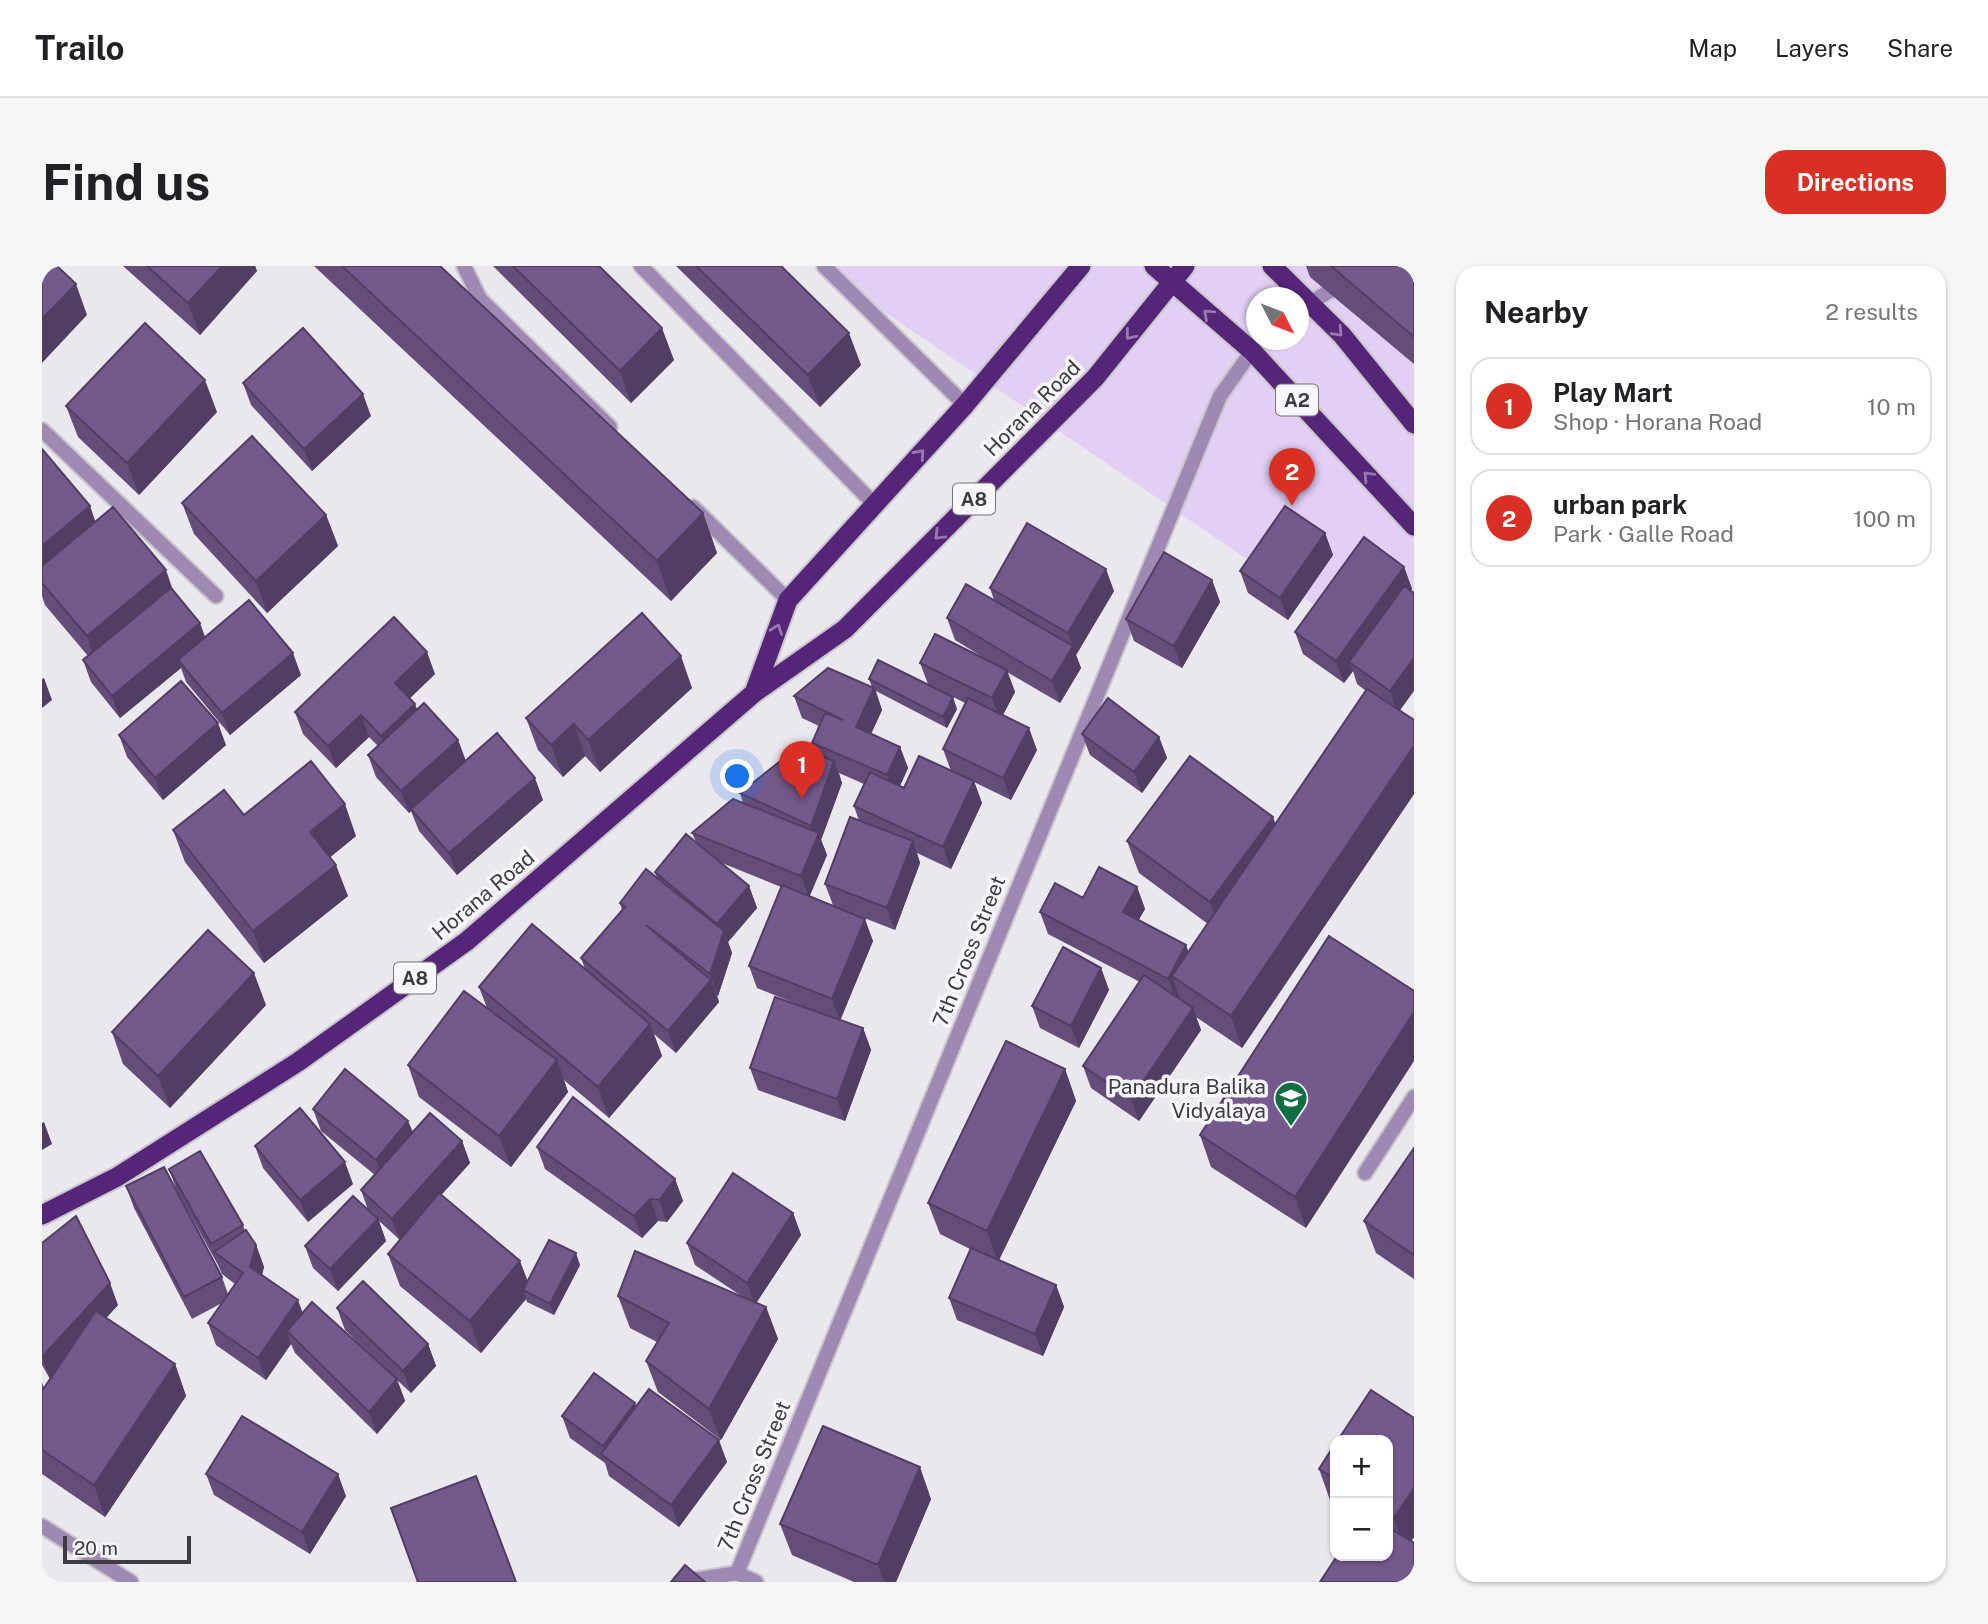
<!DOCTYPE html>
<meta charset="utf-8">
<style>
body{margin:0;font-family:"Public Sans",sans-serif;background:#f6f6f6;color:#202124}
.controls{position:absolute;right:21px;bottom:21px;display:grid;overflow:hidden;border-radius:14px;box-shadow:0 2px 5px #0004}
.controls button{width:63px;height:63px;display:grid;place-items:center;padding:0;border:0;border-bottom:2px solid #e0e0e0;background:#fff;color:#202124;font:35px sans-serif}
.compass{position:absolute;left:1204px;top:21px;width:63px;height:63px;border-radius:50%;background:#fff;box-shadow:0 2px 5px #0004;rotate:132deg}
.scale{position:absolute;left:21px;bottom:18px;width:128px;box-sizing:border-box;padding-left:7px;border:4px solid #3e3c3f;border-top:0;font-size:19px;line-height:24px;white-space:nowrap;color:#3e3c3f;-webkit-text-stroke:5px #f8f5fb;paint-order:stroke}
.you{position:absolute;left:696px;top:511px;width:24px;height:24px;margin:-18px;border:5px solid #fff;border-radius:50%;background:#1a73e8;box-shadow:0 0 0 10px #1a73e833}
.badge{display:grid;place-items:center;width:46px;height:46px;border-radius:50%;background:#d93025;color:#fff;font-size:23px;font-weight:700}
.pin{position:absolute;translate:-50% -58px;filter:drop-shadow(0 2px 4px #0008)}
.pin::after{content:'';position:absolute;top:37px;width:24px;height:21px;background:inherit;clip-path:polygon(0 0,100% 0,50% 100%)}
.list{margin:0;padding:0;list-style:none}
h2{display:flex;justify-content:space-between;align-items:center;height:91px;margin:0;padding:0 28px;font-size:30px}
h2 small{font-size:23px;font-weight:400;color:#757577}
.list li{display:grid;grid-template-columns:46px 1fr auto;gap:21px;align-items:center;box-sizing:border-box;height:98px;margin:0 14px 14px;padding:0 14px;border:2px solid #e0e0e0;border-radius:21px}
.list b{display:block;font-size:26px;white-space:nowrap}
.list p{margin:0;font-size:23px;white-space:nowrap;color:#757577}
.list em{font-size:23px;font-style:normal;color:#757577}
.map{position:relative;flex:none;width:1372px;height:1316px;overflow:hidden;border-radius:21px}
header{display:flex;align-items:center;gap:42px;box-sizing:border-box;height:98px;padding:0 35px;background:#fff;border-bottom:2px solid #e0e0e0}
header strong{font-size:33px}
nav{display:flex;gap:38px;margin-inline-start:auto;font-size:24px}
.intro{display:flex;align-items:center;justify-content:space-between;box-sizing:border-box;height:168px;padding:0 42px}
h1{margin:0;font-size:49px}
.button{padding:18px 32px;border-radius:21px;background:#d93025;color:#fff;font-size:24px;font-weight:700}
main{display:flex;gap:42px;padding:0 42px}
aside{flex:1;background:#fff;border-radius:21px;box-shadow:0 2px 5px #0004}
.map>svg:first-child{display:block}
</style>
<header>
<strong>Trailo</strong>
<nav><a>Map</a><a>Layers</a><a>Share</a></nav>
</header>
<div class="intro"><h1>Find us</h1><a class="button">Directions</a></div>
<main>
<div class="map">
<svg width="1372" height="1316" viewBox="0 0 1372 1316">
<rect width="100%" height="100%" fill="#eae7ee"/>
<!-- green -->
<path fill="#e1cff4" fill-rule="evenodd" d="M775,0H1372V407ZM1214,32H1256V74H1214Z"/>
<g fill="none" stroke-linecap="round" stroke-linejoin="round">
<defs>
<path id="service" d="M422,0L438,33L568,161
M599,0L833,239
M782,0L923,139
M1268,37L1329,0
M651,241L746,334
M1323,907L1372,831"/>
<path id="minor" d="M0,164L174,330
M695,1307L1178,130L1210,85"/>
<path id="tertiary" d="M0,1260L89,1316
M639,1316L695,1307L714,1316"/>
<path id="trunk" d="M1112,0L1210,85L1372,260
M1230,0L1300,69L1372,158
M712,427L746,334L923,139L1039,0
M0,949L75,911L256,796L425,675L712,427L803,363L1053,112L1143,0"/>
</defs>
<!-- service casing -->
<use href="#service" stroke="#c8c5cb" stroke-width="18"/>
<!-- minor casing -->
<use href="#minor" stroke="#c8c5cb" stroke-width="18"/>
<!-- tertiary casing -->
<use href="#tertiary" stroke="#c8c5cb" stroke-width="18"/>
<!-- trunk casing -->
<use href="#trunk" stroke="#c8c5cb" stroke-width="23"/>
<!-- service -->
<use href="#service" stroke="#9e89b3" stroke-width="14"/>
<!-- minor -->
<use href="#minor" stroke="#9e89b3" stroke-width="14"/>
<!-- tertiary -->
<use href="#tertiary" stroke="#9e89b3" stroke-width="14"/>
<!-- trunk -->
<use href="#trunk" stroke="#552578" stroke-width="19"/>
</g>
<!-- wall -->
<path fill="#644d79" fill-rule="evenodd" d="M81,0H213L215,5L158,69Z
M272,0H398L661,247L675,287L629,335Z
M451,0H557L632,94L589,137Z
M634,0H739L819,99L778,141Z
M1264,0H1372V98L1268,11Z
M201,117L329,150L270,205L209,139Z
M24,140L175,146L97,229L36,171Z
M0,183L48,240L53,256L131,325L163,371L259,409L188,469L144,416L139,402L78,452L49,416L41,394L46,390L3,339L0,330Z
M140,237L284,249L296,280L225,347L152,268Z
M1283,267L1291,289L1246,354L1206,327L1198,305Z
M1362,301L1370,323L1369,325L1358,445L1372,454V528L1200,782L1154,751L1159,764L1097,855L1049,822L1041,800L1098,716L1006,668L998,646L1041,632L1095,621L1103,643L1096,654L1147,686L1166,658L1097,607L1085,575L1233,558L1324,425L1315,418L1311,405L1302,417L1261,388L1253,366Z
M1170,314L1178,336L1140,402L1092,375L1084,353Z
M948,322L1072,325L1034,389L1039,402L1018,437L965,406L973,426L961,449L995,484L969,534L932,516L940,537L909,603L875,587L878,597L853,664L812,648L831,675L798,754L821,762L829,784L803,855L716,824L708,802L772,745L715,722L707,700L739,621L680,597L707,620L715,642L686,676L690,687L676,730L675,729L677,736L634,787L612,768L620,790L567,852L522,814L526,826L469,901L377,831L366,799L445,742L437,721L543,703L539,692L580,644L578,637L615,612L613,606L654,576L650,567L701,537L698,527L774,488L770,477L777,460L760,452L752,430L830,421L827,413L915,443L905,462L834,425L840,444L829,468L858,481L866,502L858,520L862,522L909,505L901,483L923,437L886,418L878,397L947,395L913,374L905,352L952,334ZM797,507L822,518L812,540L817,555L783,618L791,639L767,630L785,589L779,574L800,517Z
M393,408L368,432L375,443L416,474L424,495L501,534L415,609L377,565L369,545L367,547L334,511L326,489L336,480L327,471L294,502L261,468L253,446Z
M650,422L558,506L543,490L521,511L496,484L484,452Z
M1040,468L1117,471L1125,492L1100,527L1048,489Z
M77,469L184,479L121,534L85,491Z
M202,549L314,570L288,591L306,630L222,697L143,596L131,564Z
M1287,670L1264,962L1169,901L1158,869Z
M1059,702L1067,724L1037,782L998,762L990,740Z
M224,739L128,842L81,798L70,766Z
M1023,803L1034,835L957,994L1014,1019L1022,1041L1001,1090L915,1054L907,1032L928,983L898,968L886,937Z
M271,843L366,855L371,866L420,875L428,897L399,929L486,1015L538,999L512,1049L485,1036L484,1033L439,1087L358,1020L346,988L358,974L337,955L344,975L296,1025L271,1002L263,980L326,944L319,924L333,909L279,865Z
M213,880L311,918L266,956L221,902Z
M495,881L633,913L641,935L625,956L616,955L600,972L503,903Z
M1372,882V1013L1334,987L1322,955Z
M127,903L201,959L203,965L214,979L222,1001L220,1009L261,1047L330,1090L303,1064L295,1042L386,1078L394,1100L369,1127L355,1114L363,1135L335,1168L253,1087L249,1078L224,1114L174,1079L166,1057L180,1037L150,1053L92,942L84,920L180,1011L186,1028L193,1018L180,1008L176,999L135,925Z
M751,947L759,969L714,1037L724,1041L736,1073L679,1174L616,1126L604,1095L615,1076L588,1062L576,1030L701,1031L653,999L645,977Z
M0,977L76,1039L64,1052L133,1098L144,1130L63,1251L0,1208V1116L2,1122L8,1113L0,1099Z
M594,1141L685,1196L637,1261L567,1210L563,1197L528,1172L520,1150Z
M1372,1152V1271L1369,1276L1346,1290V1174Z
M1293,1178V1238L1288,1234L1277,1203Z
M164,1208L304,1230L268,1288L172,1229Z
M889,1233L854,1316H812L750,1289L738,1258Z"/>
<!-- shaded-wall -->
<path fill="#513e63" d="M180,0H213L215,5L158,69L146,37Z
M34,18L45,49L0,97V53Z
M620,62L632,94L589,137L578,105Z
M807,67L819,99L778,141L766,109Z
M163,114L175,146L97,229L85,197Z
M321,128L329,150L270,205L262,183Z
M48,240L59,272L0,317V280Z
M661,247L675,287L629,335L615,295Z
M284,249L296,280L225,347L214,315Z
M1283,267L1291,289L1246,354L1238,332Z
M1362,301L1370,323L1314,401L1307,396L1311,405L1302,417L1294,395Z
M1064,303L1072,325L1034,389L1039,402L1018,437L1010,415L1031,380L1026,367Z
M124,304L135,336L56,402L45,370Z
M1170,314L1178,336L1140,402L1132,380Z
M158,357L166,379L136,394L139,402L78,452L70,430Z
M385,386L393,408L361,439L353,417Z
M251,387L259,409L188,469L180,447Z
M639,390L650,422L558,506L546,474Z
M1372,392V425L1356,447L1348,425Z
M965,404L973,426L958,454L950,432Z
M2,412L10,434L0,442V413Z
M832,422L840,444L822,483L814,461Z
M911,431L915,443L905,462L901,451Z
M373,438L381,459L347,492L339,470Z
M319,449L327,471L294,502L286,480Z
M176,457L184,479L121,534L113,512Z
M532,458L543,490L521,511L509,479Z
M987,462L995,484L969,534L961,512Z
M1117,471L1125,492L1100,527L1092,506Z
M416,474L424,496L367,547L359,525Z
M1372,480V528L1200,782L1189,750Z
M858,481L866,502L853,531L845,509Z
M792,495L800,517L779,574L785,589L767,632L759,610L774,574L769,560Z
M493,512L501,534L415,609L407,587Z
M932,515L940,537L909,603L901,581Z
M303,538L314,570L280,598L268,566Z
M1231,551L1242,582L1179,668L1168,636Z
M871,575L878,597L853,664L845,642Z
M294,599L306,630L222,697L211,665Z
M707,620L715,642L686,676L690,687L676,730L668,708L680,671L675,658Z
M1095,621L1103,643L1089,668L1081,646Z
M823,653L831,675L798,755L790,733Z
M1144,679L1152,701L1130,710L1137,730L1134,735L1126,713Z
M1059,702L1067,724L1037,782L1029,760Z
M212,707L224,739L128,842L116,810Z
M669,714L677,736L634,787L626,765Z
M1151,742L1159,764L1097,855L1089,833Z
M1372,746V795L1264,962L1253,931Z
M608,758L620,790L567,852L556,821Z
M821,762L829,784L803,855L795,833Z
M515,794L526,826L469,901L457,870Z
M1023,803L1034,835L956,996L945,965Z
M366,855L374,877L342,916L334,894Z
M2,856L10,878L0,884V857Z
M420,875L428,897L358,975L350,953Z
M303,896L311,918L266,956L258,934Z
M633,913L641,935L625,956L617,934Z
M608,933L616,955L600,972L592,950Z
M751,947L759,969L713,1039L705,1017Z
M336,953L344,975L296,1025L288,1003Z
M214,979L222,1001L216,1023L208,1001Z
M534,987L538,999L512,1049L508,1038Z
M478,995L490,1026L481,1024L484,1033L439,1087L428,1055Z
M68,1017L76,1039L8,1113L0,1091Z
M1014,1019L1022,1041L1001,1090L993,1068Z
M256,1034L264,1056L245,1065L249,1078L224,1114L216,1092Z
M724,1041L736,1073L679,1174L667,1143Z
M386,1078L394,1100L369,1127L361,1105Z
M133,1098L144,1130L63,1251L52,1219Z
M355,1113L363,1135L335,1168L327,1146Z
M593,1137L601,1159L566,1192L561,1180Z
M677,1174L685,1196L637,1261L629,1239Z
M878,1201L889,1233L854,1316H842L836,1299Z
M296,1208L304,1230L268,1288L260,1266Z
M1372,1222V1271L1363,1284L1352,1252Z"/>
<!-- building -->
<path fill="#74598d" stroke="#513e63" stroke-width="2" d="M0,0H15L34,18L0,53Z
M105,0H180L146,37Z
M300,0H398L661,247L615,295Z
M471,0H557L620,62L578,105Z
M654,0H739L807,67L766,109Z
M1289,0H1372V71Z
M103,57L163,114L85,197L24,140Z
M261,62L321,128L262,183L201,117Z
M210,170L284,249L214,315L140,237Z
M0,183L48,240L0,280Z
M1243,240L1283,267L1238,332L1198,305Z
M71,241L124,304L45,370L0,317V300Z
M985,257L1064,303L1026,367L948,322Z
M1322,271L1362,301L1294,395L1253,366Z
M1122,286L1170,314L1132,380L1084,353Z
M924,318L1031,380L1010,415L905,352Z
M1362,320L1372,327V392L1348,425L1307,396Z
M129,322L158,357L70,430L41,394Z
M207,334L251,387L180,447L136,394Z
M600,347L639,390L546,474L532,458L509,479L484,452Z
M352,351L385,386L353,417L373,438L339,470L319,449L286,480L253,446Z
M893,368L965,404L950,432L878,397Z
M836,394L911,431L901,451L827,413Z
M786,402L832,422L814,461L858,481L845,509L770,477L783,447L801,454L752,430Z
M139,415L176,457L113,512L77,469Z
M1325,423L1372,454V480L1189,750L1130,710Z
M926,432L987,462L961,512L901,483Z
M1066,432L1117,471L1092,506L1040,468Z
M382,437L416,474L359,525L326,489Z
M455,467L493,512L407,587L369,543Z
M756,481L792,495L769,560L698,527Z
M877,490L932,515L901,581L812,540L828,506L862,522Z
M1148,490L1231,551L1168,636L1085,575Z
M269,495L303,538L268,566L294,599L211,665L131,564L182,524L202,549Z
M691,533L777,567L759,610L650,567Z
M808,551L871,575L845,642L783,618Z
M644,568L707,620L675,658L613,606Z
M1057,601L1095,621L1081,646L1144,679L1126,713L998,646L1013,617L1041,632Z
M604,603L682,665L668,708L604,659L669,714L626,765L539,692L583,641L578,637Z
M740,619L823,653L790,733L707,700Z
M490,658L608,758L556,821L437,721Z
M166,664L212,707L116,810L70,766Z
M1287,670L1372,725V746L1253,931L1158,869Z
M1021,681L1059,702L1029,760L990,740Z
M1102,709L1151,742L1089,833L1041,800Z
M422,725L515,794L457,870L366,799Z
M733,731L821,762L795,833L708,802Z
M964,775L1023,803L945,965L886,937Z
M303,803L366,855L334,894L271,843Z
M531,831L633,913L617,934L608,933L592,950L495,881Z
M258,842L303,896L258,934L213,880Z
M388,847L420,875L350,953L319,924Z
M1372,882V989L1322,955Z
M158,885L201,959L169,978L127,903Z
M122,901L180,1011L142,1031L84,920Z
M691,907L751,947L705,1017L645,977Z
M397,927L478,995L428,1055L346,988Z
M311,930L336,953L288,1003L263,980Z
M34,950L68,1017L0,1091V977Z
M204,964L214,979L208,1001L256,1034L216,1092L166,1057L201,1007L172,986Z
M507,974L534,987L508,1038L481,1024Z
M929,982L1014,1019L993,1068L907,1032Z
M593,985L724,1041L667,1143L604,1095L627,1057L576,1030Z
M321,1015L386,1078L361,1105L295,1042Z
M270,1036L355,1113L327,1146L245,1065Z
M54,1045L133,1098L52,1219L0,1184V1125Z
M552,1107L593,1137L561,1180L520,1150Z
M607,1123L677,1174L629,1239L559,1188Z
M1329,1124L1372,1152V1222L1352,1252L1346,1248V1174H1296Z
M200,1150L296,1208L260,1266L164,1208Z
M781,1160L878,1201L836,1299L738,1258Z
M1293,1178V1213L1277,1203Z
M434,1210L474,1316H376L349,1242Z
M1346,1261L1372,1277V1316H1278L1295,1290H1346Z
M643,1299L663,1316H629Z"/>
<!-- one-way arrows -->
<defs><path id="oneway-chevron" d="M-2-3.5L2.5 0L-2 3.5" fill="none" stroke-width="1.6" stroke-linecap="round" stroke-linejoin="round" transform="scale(1.75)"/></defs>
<g stroke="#9678ac">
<use href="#oneway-chevron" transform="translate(1166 48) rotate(-138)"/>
<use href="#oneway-chevron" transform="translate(1296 66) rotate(47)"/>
<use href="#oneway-chevron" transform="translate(1088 69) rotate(129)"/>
<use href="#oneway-chevron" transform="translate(878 188) rotate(-48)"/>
<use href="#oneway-chevron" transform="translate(1326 210) rotate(-133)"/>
<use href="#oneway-chevron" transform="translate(897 269) rotate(135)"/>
<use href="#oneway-chevron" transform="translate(735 363) rotate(-70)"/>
</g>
<!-- icons -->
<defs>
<symbol id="school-pin" viewBox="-11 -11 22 30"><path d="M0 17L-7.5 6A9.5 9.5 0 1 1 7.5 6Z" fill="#0f6e44" stroke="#f8f5fb"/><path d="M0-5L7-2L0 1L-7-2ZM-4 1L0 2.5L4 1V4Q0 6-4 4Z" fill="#fff"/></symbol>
</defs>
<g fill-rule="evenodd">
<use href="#school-pin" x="1230" y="813" width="38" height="52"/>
</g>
<g text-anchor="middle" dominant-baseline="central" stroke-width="7" stroke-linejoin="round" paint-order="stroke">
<!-- shield labels -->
<g fill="#f8f5fb" stroke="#767477" stroke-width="2">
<rect x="1234" y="118.5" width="42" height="31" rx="5"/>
<rect x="911" y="217.5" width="42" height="31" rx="5"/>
<rect x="352" y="696.5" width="42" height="31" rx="5"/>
</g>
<g font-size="19" font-weight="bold" fill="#3e3c3f">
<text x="1255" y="134">A2</text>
<text x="932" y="233">A8</text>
<text x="373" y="712">A8</text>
</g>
<!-- street labels -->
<g font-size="21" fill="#3e3c3f" stroke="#f8f5fb">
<text transform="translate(990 142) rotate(-45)">Horana Road</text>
<text transform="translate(441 629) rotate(-40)">Horana Road</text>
<text transform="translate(927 685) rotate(-68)">7th Cross Street</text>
<text transform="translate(712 1210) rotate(-68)">7th Cross Street</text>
</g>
<!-- poi labels -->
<g font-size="21" fill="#3e3c3f" stroke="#f8f5fb" text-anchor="end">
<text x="1224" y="820">Panadura Balika<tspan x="1224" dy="24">Vidyalaya</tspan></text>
</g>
</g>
</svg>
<div class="controls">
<button>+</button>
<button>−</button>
</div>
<svg class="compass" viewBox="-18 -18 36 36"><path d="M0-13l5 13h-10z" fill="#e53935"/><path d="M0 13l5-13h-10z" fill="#757577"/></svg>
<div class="scale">20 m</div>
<div class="you"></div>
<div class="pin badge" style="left:760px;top:533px">1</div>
<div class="pin badge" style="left:1250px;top:240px">2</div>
</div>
<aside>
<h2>Nearby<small>2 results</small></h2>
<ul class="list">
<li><span class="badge">1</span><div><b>Play Mart</b><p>Shop · Horana Road</p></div><em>10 m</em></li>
<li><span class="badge">2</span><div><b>urban park</b><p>Park · Galle Road</p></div><em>100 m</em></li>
</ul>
</aside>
</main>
